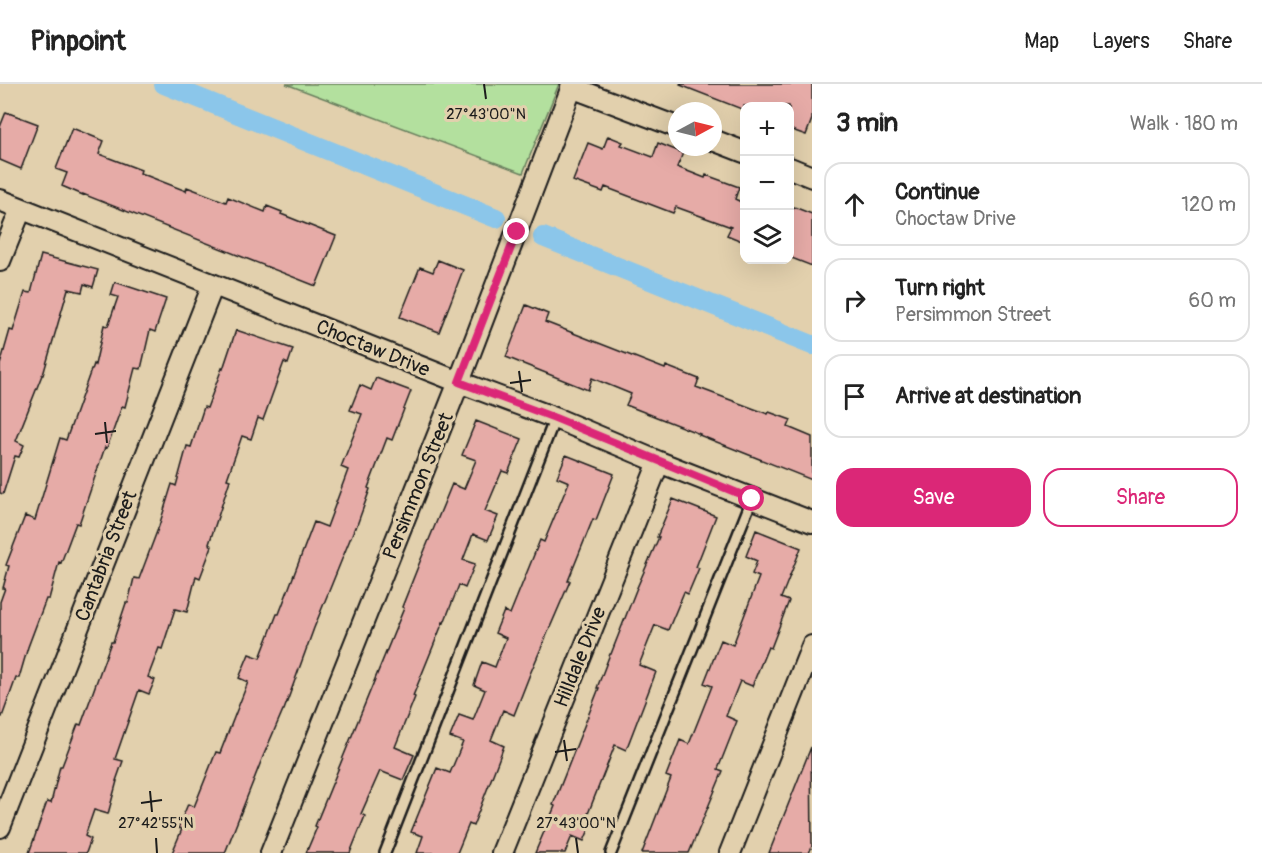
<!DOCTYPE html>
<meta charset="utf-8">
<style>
body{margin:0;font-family:Pangolin,sans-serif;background:#f6f6f6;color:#222}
.controls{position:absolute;right:18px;top:18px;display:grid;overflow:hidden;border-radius:12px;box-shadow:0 6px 24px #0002}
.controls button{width:54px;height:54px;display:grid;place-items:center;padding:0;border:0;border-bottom:2px solid #e0e0e0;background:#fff;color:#222;font:30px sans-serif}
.compass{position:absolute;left:668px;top:18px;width:54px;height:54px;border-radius:50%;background:#fff;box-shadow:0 6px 24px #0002;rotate:83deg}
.stop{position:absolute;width:18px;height:18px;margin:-14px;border:4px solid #db2777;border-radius:50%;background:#fff}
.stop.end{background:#db2777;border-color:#fff;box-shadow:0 2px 6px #0008}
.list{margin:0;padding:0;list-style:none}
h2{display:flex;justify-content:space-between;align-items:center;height:78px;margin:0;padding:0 24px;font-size:26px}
h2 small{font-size:20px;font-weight:400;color:#767676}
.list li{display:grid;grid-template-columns:39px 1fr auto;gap:18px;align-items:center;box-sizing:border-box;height:84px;margin:0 12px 12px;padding:0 12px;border:2px solid #e0e0e0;border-radius:18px}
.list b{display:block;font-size:22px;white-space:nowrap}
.list p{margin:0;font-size:20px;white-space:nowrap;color:#767676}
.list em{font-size:20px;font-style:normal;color:#767676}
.actions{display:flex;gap:12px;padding:18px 24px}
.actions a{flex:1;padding:14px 0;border:2px solid #db2777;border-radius:18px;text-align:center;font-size:21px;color:#db2777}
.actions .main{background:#db2777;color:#fff}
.icon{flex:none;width:33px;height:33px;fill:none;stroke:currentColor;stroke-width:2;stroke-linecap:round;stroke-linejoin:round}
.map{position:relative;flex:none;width:812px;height:769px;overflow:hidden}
header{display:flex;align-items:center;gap:36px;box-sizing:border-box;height:84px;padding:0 30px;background:#fff;border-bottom:2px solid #e0e0e0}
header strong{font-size:28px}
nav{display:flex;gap:33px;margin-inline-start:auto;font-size:21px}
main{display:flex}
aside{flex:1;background:#fff}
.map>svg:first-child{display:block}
</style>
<header>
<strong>Pinpoint</strong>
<nav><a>Map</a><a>Layers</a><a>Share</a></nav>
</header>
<main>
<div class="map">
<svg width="812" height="769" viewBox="0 0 812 769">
<rect width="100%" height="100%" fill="#e2d0ad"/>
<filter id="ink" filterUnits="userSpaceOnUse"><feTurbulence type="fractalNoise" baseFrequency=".0167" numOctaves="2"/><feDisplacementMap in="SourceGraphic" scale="12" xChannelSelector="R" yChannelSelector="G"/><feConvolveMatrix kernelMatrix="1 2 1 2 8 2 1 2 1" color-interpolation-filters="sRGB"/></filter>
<g filter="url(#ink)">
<!-- green -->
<path fill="#b3e09e" stroke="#687e5d" stroke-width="1.5" d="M286,0H559L523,89Z"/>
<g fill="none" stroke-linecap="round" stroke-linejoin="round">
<!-- canal -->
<path stroke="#8bc6ea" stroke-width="20" d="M164,0L496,134
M543,153L812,261"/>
</g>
<!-- building -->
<path fill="#e6aba7" stroke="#1c1c1c" stroke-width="1.5" d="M680,0H812V35L806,51L789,45V22H744V26L680,1Z
M6,28L38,40L21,85L0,76V43Z
M72,44L104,57L99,70L141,86L140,89L186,107L187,103L226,118L228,113L265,128L267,122L282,128L281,130L336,152L316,202L83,110V111L62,102L67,89L56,85Z
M608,52L623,58L621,61L653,73L658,59L683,69L677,83L705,94L706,91L739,103L735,115L741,118L744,111V158L727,151L731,143L676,123L673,129L605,103L603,108L573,97L588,59L603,65Z
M794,123L812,130V182L789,173V134Z
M41,171L98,186L93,203L84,200L82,208L68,205L43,291H42L16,357L24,361L19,373L15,372L3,410L0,409V281L10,246L13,247L25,208L31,209Z
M438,176L463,186L439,248L400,233L420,183L433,188Z
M115,198L166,215L155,248L150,246L141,285L135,284L125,323L122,322L107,364L105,363L79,440L76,439L61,479L59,478L49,515H46L28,563L19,594H16L2,633L0,632V518L5,504H3L9,482L6,481L25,432L35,436L60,354L66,356L91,286H92L94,280L95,281L104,241L108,242L118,213L111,211Z
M526,221L548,230L545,238L665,285L666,282L699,295L696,303L768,330L769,328L791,336L788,343L812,353V396L699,351L700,350L626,321L631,310L592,294L588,306L506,273Z
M236,246L293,265L288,280L284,278L263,336L258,334L251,355L242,352L227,395L230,396L209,460L212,462L200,494L196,492L187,528L175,525L162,565L159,564L148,593L155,596L149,610L139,606L115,675L123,677L116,697H117L108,730L94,726L85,752L91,755L86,769H29L47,718L51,719L60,682H62L78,640L81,641L111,558H113L126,519H128L134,494L139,495L159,442L172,400L176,402L187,362L191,363L204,323L207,324L222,284L223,285Z
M376,294L411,307L392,356L387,354L368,404L370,405L356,444L355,443L314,544L284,626H283L262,675L225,769H172L182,745L178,744L188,720L194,723L216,668L220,669L248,598L239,594L249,570L260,574L277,530H279L314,438L327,443L348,386L341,383L362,330L350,326L360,301L371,306Z
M476,337L522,355L508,389L502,387L485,427L498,432L488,456L473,450L463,476L475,480L465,504L459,501L444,539L443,538L413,612L415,613L395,663L414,671L403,696L380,687L361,730L365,732L350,769H306L317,743L315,742L404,524L402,523L419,480L452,400L464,405L476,376L462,371Z
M566,371L614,390L596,436L593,435L568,497H570L530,590L514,631L503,626L491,656L504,662L473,742L469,740L457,769H417L423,752L411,748L437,684L450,689L463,658L450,653L459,631L473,636L485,606L474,601L482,578L495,583L506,554L495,549L504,527L510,530L540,456L544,458L569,398L557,393Z
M673,415L716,432L696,483L699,484L688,510L684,508L668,546L655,541L639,581L656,588L626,666L615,661L584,740L590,743L584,757L572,752L565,769H535L555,722L553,721L599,604H597L610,570H611L636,506L659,453H657Z
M756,446L801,464L781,514L789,517L771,564L768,563L752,602L740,597L726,632L737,637L718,685L723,687L689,769H642L671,694L666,692L680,656L689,660L712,602L704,599L721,556L733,561L759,493L752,490L757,477L746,472Z
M811,663L812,762L809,769H769Z"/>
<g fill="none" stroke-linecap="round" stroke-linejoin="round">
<defs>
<path id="service" d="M385,769L555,334
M611,769L752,415"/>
<path id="minor" d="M571,3L677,43
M713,56L744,68
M790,84L812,93
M0,116L459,298L555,334L659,378L812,438
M0,177L21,125
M0,743L213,201
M271,769L459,298L573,0
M502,769L659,378
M730,769L812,562"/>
</defs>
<!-- service casing -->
<use href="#service" stroke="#1c1c1c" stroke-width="14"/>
<!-- minor casing -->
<use href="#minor" stroke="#1c1c1c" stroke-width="24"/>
<!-- service -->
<use href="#service" stroke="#e2d0ad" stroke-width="9"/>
<!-- minor -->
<use href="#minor" stroke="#e2d0ad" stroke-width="20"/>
</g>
</g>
<g fill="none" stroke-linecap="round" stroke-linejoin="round" filter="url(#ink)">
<!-- route -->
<path stroke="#db2777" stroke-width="8" d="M517,148L459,298L555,334L752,415"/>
</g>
<!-- ticks -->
<path fill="none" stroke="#1c1c1c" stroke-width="2" d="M484,0L486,15M519,287L522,308M510,299L531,296M105,338L107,359M95,350L116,347M564,656L567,677M555,668L576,665M150,707L152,728M141,719L162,716M156,754L157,769M576,754L578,769"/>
<g text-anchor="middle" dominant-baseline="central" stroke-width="6" stroke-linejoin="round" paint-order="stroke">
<!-- street labels -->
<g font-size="20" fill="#1c1c1c" stroke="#e2d0ad">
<text transform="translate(373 264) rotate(22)">Choctaw Drive</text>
<text transform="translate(418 402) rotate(-68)">Persimmon Street</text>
<text transform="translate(106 472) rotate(-69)">Cantabria Street</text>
<text transform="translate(580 573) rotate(-68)">Hilldale Drive</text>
</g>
</g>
<g font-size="15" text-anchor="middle" fill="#1c1c1c" stroke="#e2d0ad" stroke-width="6" stroke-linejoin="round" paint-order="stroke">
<text x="486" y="35">27°43'00"N</text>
<text x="156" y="744">27°42'55"N</text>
<text x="576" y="744">27°43'00"N</text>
</g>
</svg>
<div class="controls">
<button>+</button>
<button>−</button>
<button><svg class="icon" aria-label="layers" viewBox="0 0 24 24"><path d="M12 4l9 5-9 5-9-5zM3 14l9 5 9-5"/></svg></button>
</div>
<svg class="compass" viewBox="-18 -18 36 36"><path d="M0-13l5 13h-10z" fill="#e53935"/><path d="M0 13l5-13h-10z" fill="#767676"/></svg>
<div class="stop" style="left:752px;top:415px"></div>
<div class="stop end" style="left:517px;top:148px"></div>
</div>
<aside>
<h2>3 min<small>Walk · 180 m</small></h2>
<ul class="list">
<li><svg class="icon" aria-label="ahead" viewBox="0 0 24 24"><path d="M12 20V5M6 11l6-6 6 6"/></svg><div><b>Continue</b><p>Choctaw Drive</p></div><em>120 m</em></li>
<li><svg class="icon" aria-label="right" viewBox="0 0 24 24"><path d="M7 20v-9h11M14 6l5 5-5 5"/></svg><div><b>Turn right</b><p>Persimmon Street</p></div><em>60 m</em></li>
<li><svg class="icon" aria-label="arrive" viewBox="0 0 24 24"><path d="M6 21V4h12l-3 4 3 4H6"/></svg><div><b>Arrive at destination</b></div></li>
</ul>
<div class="actions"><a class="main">Save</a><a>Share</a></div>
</aside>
</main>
